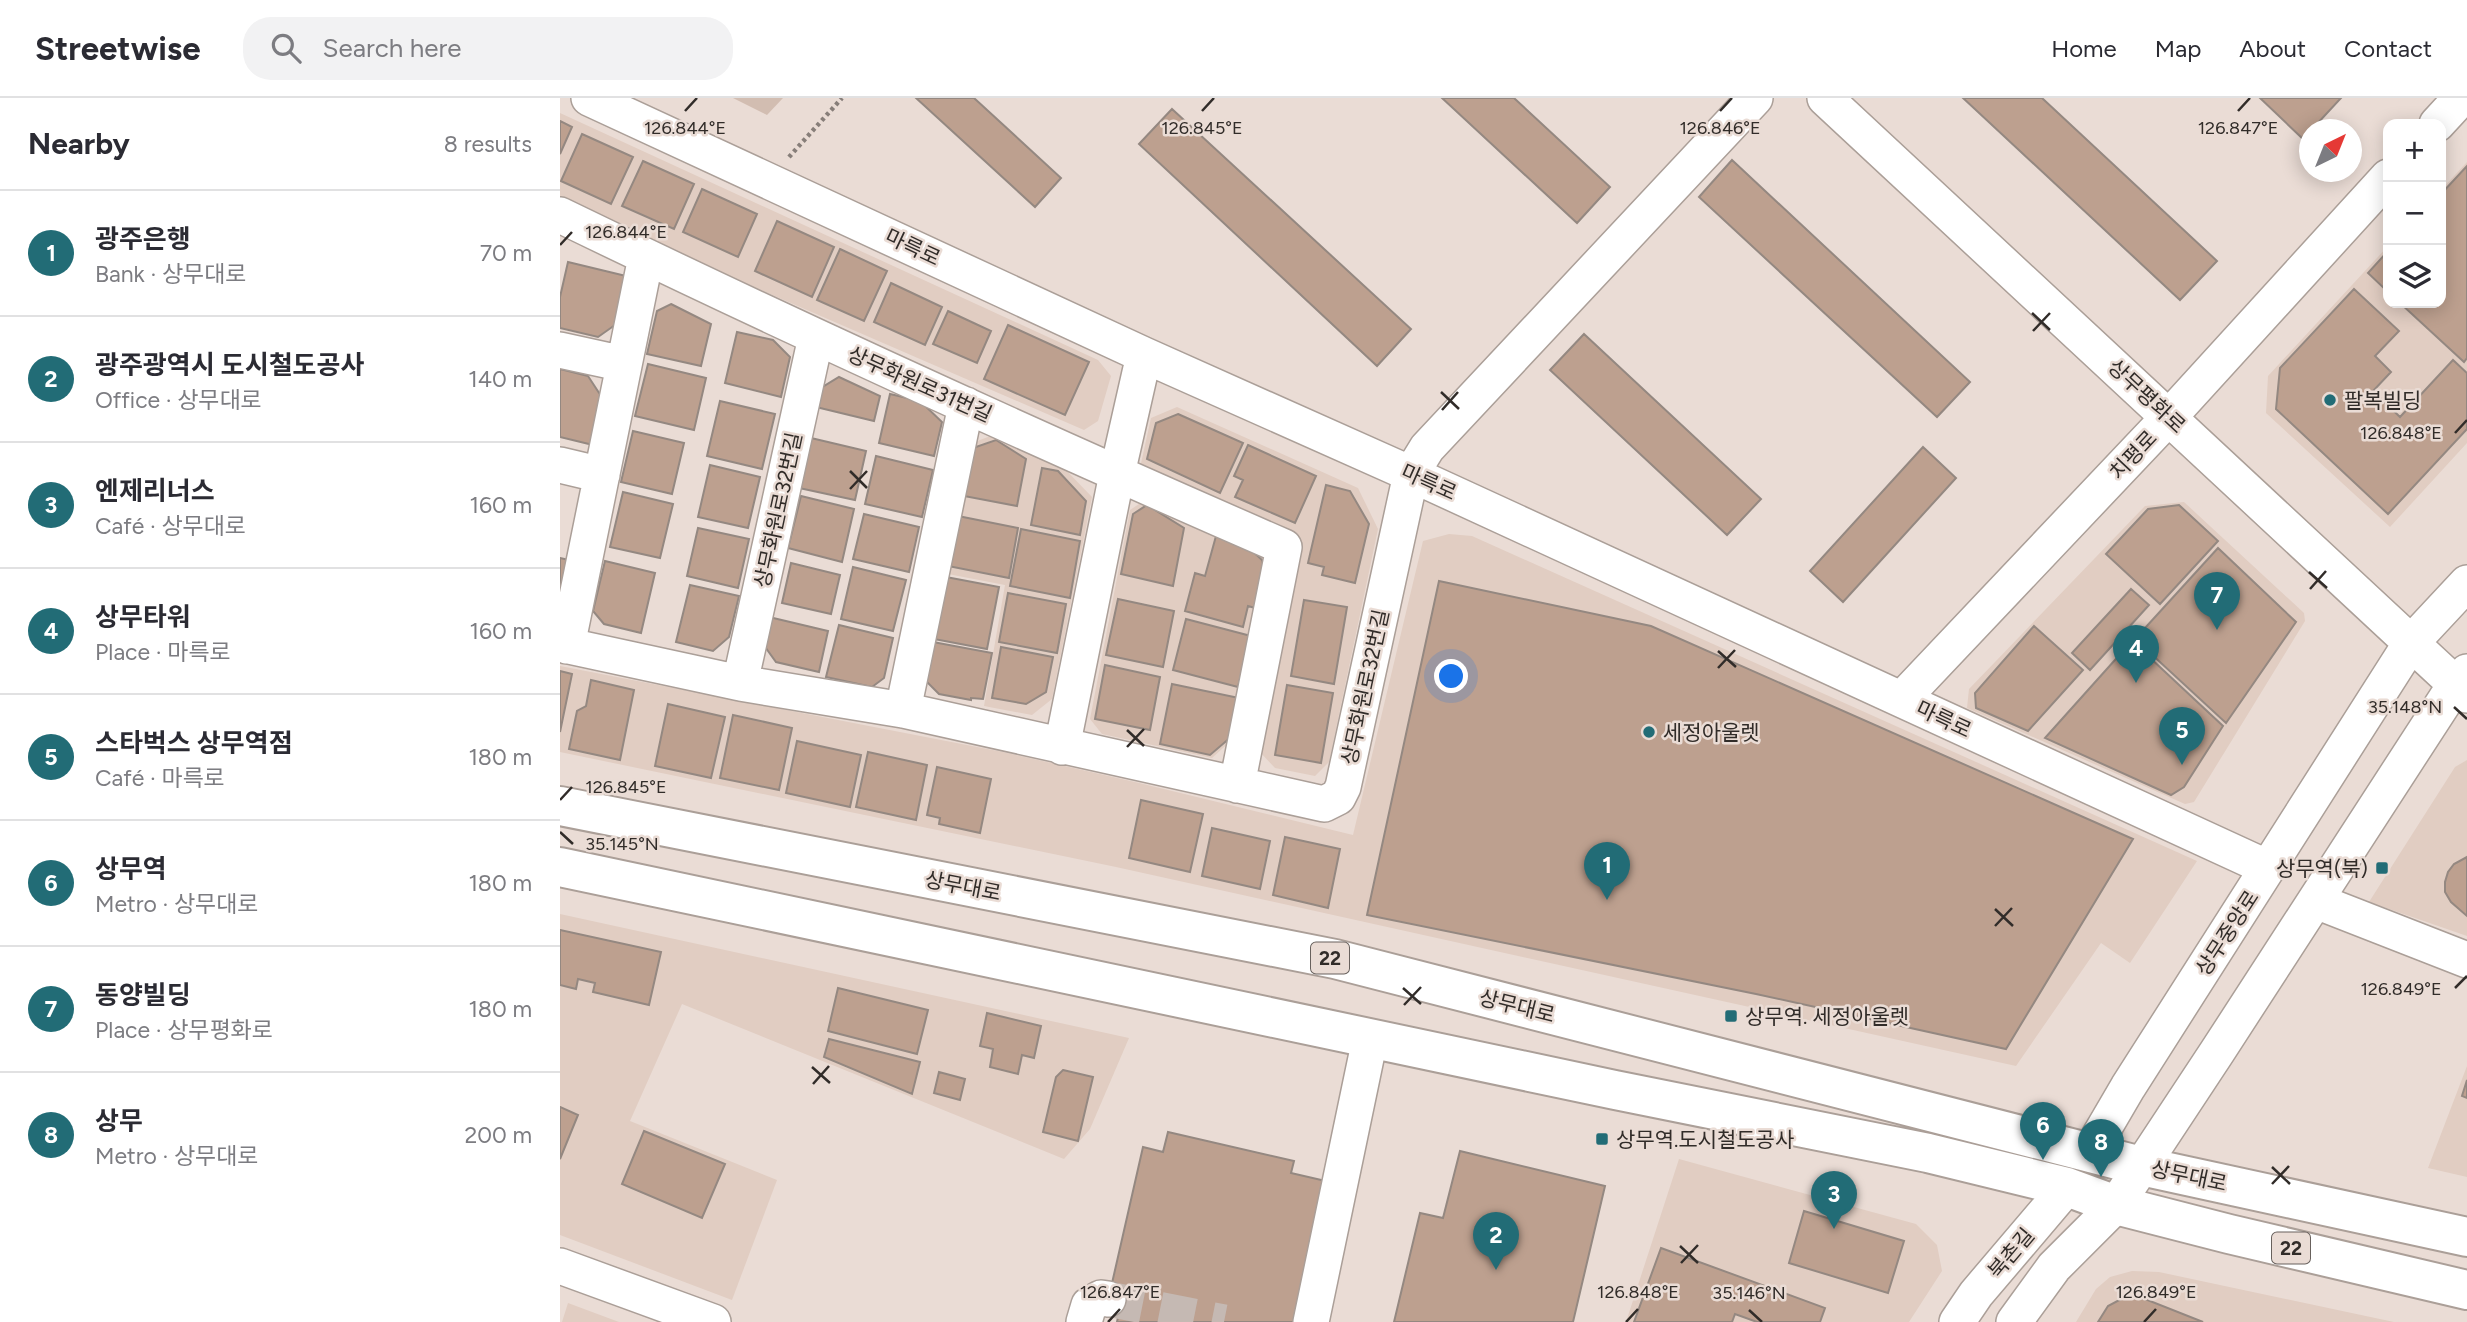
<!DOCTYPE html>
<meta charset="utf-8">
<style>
body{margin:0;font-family:Figtree,"Noto Sans KR",sans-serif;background:#f2f2f3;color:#2b2b33}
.controls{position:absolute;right:21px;top:21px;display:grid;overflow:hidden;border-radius:14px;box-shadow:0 4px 18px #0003}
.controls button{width:63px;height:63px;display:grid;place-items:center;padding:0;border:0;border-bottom:2px solid #e1e1e2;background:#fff;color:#2b2b33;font:35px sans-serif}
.compass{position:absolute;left:1739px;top:21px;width:63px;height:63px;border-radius:50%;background:#fff;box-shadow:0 4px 18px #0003;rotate:43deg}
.you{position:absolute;left:892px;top:579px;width:24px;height:24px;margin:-18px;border:5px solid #fff;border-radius:50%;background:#1a73e8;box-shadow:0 0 0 10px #1a73e833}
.badge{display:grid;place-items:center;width:46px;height:46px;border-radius:50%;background:#226c76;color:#fff;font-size:23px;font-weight:700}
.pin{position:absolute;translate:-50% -58px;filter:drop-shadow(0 2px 4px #0008)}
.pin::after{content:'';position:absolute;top:37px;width:24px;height:21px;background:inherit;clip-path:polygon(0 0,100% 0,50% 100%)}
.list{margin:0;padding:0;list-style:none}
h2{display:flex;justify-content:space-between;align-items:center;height:91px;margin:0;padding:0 28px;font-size:30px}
h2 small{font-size:23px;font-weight:400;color:#7c7c81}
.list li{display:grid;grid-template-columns:46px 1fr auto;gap:21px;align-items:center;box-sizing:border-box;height:126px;padding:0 28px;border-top:2px solid #e1e1e2}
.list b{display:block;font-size:26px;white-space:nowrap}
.list p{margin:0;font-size:23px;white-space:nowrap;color:#7c7c81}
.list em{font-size:23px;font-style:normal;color:#7c7c81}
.icon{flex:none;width:38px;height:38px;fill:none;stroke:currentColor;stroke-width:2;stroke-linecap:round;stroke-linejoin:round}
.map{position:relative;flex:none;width:1907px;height:1224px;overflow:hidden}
header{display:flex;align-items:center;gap:42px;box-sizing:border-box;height:98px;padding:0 35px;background:#fff;border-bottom:2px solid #e1e1e2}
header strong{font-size:33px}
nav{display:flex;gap:38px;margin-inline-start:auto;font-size:24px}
.search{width:490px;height:63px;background:#f2f2f3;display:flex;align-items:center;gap:18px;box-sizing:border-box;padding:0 24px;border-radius:28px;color:#7c7c81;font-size:26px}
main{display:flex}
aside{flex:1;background:#fff}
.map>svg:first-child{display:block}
</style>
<header>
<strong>Streetwise</strong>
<div class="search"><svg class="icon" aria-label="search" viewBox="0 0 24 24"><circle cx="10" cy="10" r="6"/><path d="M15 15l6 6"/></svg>Search here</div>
<nav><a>Home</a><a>Map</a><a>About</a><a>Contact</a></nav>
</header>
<main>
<aside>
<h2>Nearby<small>8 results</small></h2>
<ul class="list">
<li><span class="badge">1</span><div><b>광주은행</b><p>Bank · 상무대로</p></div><em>70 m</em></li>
<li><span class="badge">2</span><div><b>광주광역시 도시철도공사</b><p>Office · 상무대로</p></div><em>140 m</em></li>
<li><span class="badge">3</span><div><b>엔제리너스</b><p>Café · 상무대로</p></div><em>160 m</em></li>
<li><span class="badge">4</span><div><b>상무타워</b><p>Place · 마륵로</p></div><em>160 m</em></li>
<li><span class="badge">5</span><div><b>스타벅스 상무역점</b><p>Café · 마륵로</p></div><em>180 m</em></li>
<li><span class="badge">6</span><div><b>상무역</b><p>Metro · 상무대로</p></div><em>180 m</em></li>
<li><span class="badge">7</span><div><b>동양빌딩</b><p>Place · 상무평화로</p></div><em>180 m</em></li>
<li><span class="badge">8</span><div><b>상무</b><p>Metro · 상무대로</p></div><em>200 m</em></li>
</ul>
</aside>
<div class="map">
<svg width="1907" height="1224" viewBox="0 0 1907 1224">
<rect width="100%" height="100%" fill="#eadcd5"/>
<!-- built -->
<path fill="#e1cdc2" d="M0,15L538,262L551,278L538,323L524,332L0,105Z
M1907,64V345L1830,429L1706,315L1708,278L1828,148V205H1881V92Z
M617,309L798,390L818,431L769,664L755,678L715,670L698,652L736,449L580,370L591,320Z
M433,337L502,368L532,399L492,601L472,617L424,608L445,487L383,475L407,347Z
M585,402L705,458L673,641L652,660L542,636L530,621L570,412Z
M1624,404L1744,515L1745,523L1634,704L1625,706L1407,610L1409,591L1585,408Z
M889,436L912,438L1637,763L1570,865L1541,845L1456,968L556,769L0,654V568L443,654L575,684L793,737L863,443Z
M1907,662V838L1809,804L1895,669Z
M0,816L569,940L530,1031L504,1061L122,906L70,1023L217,1082L172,1202L0,1137Z
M1907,968V1079L1868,1070Z
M1119,1061L1356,1126L1377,1147L1382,1173L1349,1224H1066Z
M1572,1173L1599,1174L1834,1224H1516L1536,1191L1550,1179Z
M8,1205L59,1224H2Z"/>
<!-- green -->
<path fill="#d2bdb1" d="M173,0H223L207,17Z"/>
<!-- building -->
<path fill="#bda08f" stroke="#948881" stroke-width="2" d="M356,0H414L501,80L475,109Z
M882,0H954L1050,89L1017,125Z
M1403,0H1482L1657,163L1620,202Z
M1700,0H1781L1743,41Z
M612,11L851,231L817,268L579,46Z
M0,23L12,29L0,56Z
M22,36L73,59L51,106L1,83Z
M1172,62L1410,284L1377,319L1139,99Z
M83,63L134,86L114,131L62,108Z
M1907,68V260L1904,264L1840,205H1881V96Z
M142,91L197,116L178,159L123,134Z
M217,123L274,149L252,199L195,173Z
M280,151L327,173L304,223L257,202Z
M1828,153V194L1808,175Z
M8,164L66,178L55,227L38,239L0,230V199Z
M331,185L382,209L365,247L314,224Z
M1794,191L1839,233L1815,258L1831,274L1813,293L1840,319L1893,262L1907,275V331L1828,416L1716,311L1720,270Z
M111,206L151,226L141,268L87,256L97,213Z
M388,213L431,233L417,265L373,246Z
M448,227L529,264L505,317L424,281Z
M177,234L213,242L230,259L221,299L165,285Z
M1024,236L1201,401L1167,437L990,272Z
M88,266L146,280L134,332L75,318Z
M0,271L28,278L43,301L33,347L0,339Z
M279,279L320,298L314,323L256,309L261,290Z
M330,296L360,303L382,324L374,358L319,345Z
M160,303L215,316L202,371L147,358Z
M618,316L683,345L660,395L587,361L596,325Z
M73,333L124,345L112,396L61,384Z
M251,340L306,353L295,402L239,390Z
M436,342L466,361L457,408L404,398L413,350Z
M688,347L756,378L735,425L675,399L683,382L674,378Z
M1363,349L1396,380L1283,504L1250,473Z
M316,358L373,372L362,419L305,406Z
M150,367L200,379L188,430L138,419Z
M482,370L498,373L526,403L520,437L471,427Z
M766,387L790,393L809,426L795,485L762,477L764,469L748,465Z
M63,394L113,406L100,460L50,449Z
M241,398L294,411L282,464L228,450Z
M587,407L624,430L613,488L561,476L573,416Z
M1619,407L1658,443L1600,506L1546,456L1588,411Z
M304,416L359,429L349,474L293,461Z
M398,418L458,430L449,480L388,468Z
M138,430L189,441L178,490L127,478Z
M461,431L520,443L510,500L450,488Z
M656,438L687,448L702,462L705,472L695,510L688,508L683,529L625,513L635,475L645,478Z
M1658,450L1736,524L1666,625L1575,541Z
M0,460L9,462L1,495L0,494Z
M45,463L95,475L81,535L44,526L33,513Z
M231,465L280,477L271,516L222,505Z
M293,469L346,482L333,533L281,521Z
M386,479L439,489L427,551L374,541Z
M879,483L1091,528L1573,741L1446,951L1196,896L807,817Z
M130,487L179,498L169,539L153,553L116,544Z
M1571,491L1589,507L1530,572L1512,555Z
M448,495L506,506L497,555L439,544Z
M558,501L614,513L603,569L546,557Z
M744,502L787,509L774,586L731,578Z
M209,519L268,533L259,574L216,564L203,546Z
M626,521L691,538L678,589L613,572Z
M279,527L333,540L324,580L312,589L266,579Z
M1474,528L1523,572L1468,633L1416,610L1415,595Z
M1572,543L1663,628L1624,689L1611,697L1485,640Z
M373,544L432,555L423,601L411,600V602L379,596L366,583Z
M441,549L493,559L486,594L466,606L432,600Z
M545,567L600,579L590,632L535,621Z
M0,573L12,576L0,634Z
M31,582L74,592L60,662L9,651L17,613L26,608Z
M612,586L679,600L671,639L650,657L600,646Z
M727,587L773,595L761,665L715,657Z
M108,606L165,619L151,680L95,668Z
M173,617L232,630L219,692L160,680Z
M237,643L301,657L290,709L226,695Z
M308,654L367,667L356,722L296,709Z
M377,669L431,681L420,735L379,726L380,720L367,717Z
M581,702L643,716L630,774L569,760Z
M652,730L710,743L700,791L642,778Z
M725,739L780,751L768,810L713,797Z
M1907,759V818L1891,804L1885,794V784L1888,774L1894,766Z
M0,832L101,854L89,907L33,894L35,885L18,881L16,891L0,887Z
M278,890L368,912L357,956L268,933Z
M427,915L481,928L474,960L462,957L458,976L430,969L433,951L420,948Z
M269,941L360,964L352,996L264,959Z
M503,972L533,979L518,1043L483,1034L496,979Z
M379,974L405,981L400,1002L374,995Z
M1907,982V1000L1902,998Z
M0,1009L18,1017L0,1061Z
M84,1033L165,1066L142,1120L62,1086Z
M608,1034L734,1063L731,1075L770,1084L738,1224H557L558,1219L545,1216L583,1049L603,1054Z
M900,1053L1045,1088L1013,1224H834L860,1115L883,1120Z
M1244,1113L1344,1143L1328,1195L1229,1165Z
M1101,1150L1265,1210L1260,1224H1197L1175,1216L1172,1224H1074Z
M1563,1200L1585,1201L1643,1224H1538L1548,1208Z"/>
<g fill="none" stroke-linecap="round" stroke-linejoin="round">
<!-- minor-tunnel -->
<path stroke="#c5b9b3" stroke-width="35" stroke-dasharray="35 18" stroke-linecap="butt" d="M548,1201L664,1224"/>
<defs>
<path id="minor" d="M29,0L584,257L851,376L1708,770
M1265,0L1907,597
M1877,26L1901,0
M0,117C239,233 481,343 724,449L677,687
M0,252L64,266
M0,367L42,377
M0,546L180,585L343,612L764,706L778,699L783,689L851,376L867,350L1195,0
M7,548L86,159
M180,585L256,239
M1342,601L1610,318L1828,79
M343,612L406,307
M502,649L557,376L584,257
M1756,803L1907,862
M1530,1054L1568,989L1851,545L1907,485
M0,1168L153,1224
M524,1224L529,1207L541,1200L548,1201
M751,1224L810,941
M1397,1224L1416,1196L1507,1089
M1454,1224L1494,1169L1556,1107L1657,954L1895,587L1907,574"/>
<path id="major" d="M0,708L775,861L1581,1068L1907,1139
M0,769L1055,992L1368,1055L1507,1089L1556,1107L1669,1136L1907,1192"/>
</defs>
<!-- minor casing -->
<use href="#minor" stroke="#ab9f98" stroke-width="38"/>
<!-- major casing -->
<use href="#major" stroke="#ab9f98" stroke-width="42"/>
<!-- path -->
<path stroke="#877e79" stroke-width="4.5" stroke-dasharray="3.5 3.5" stroke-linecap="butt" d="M229,59L282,0"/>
<!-- minor -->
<use href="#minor" stroke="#fff" stroke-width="35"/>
<!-- major -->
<use href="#major" stroke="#fff" stroke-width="38"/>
</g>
<!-- ticks -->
<path fill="none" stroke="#312c29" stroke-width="2.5" d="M125,13L137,0M642,13L654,0M1160,13L1172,0M1678,13L1690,0M0,147L12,134M1472,215L1490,232M1473,233L1490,215M881,294L899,311M882,312L898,294M1895,335L1907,322M290,373L307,390M290,391L307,373M1749,474L1767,490M1750,491L1766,473M1158,553L1176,569M1158,570L1175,552M1894,609L1907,621M567,632L584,648M567,649L584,631M0,702L12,689M0,734L13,746M1435,811L1453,828M1435,828L1452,810M843,890L861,906M1895,890L1907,878M844,907L861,889M252,969L270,985M253,986L269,968M1712,1069L1730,1086M1712,1086L1729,1068M1120,1148L1138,1165M1121,1165L1138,1147M1189,1212L1202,1224M548,1224L560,1211M1066,1224L1078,1211M1584,1224L1596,1211"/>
<!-- markers -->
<g fill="#226c76" stroke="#eadcd5" stroke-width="2.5">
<circle cx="1770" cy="302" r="7"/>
<circle cx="1089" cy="634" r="7"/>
<rect x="1815" y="763" width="14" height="14" rx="3.5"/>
<rect x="1164" y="911" width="14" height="14" rx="3.5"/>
<rect x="1035" y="1034" width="14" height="14" rx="3.5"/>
</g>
<g text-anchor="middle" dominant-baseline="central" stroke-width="5" stroke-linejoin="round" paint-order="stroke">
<!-- shield labels -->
<g fill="#eadcd5" stroke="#68615d" stroke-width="2">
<rect x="751" y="844.5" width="38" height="31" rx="5"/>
<rect x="1712" y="1134.5" width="38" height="31" rx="5"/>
</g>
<g font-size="19" font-weight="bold" fill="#312c29">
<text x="770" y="860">22</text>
<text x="1731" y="1150">22</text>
</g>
<!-- street labels -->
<g font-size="21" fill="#312c29" stroke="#eadcd5">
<text transform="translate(353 149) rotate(25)">마륵로</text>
<text transform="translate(360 286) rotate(24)">상무화원로31번길</text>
<text transform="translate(1587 298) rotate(43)">상무평화로</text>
<text transform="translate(1573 357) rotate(-47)">치평로</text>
<text transform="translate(869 384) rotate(24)">마륵로</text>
<text transform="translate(218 412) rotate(-78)">상무화원로32번길</text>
<text transform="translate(805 589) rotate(-78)">상무화원로32번길</text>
<text transform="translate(1384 621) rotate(25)">마륵로</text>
<text transform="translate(403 788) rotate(11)">상무대로</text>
<text transform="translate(1667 835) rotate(-57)">상무중앙로</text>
<text transform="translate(957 908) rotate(14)">상무대로</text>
<text transform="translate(1629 1078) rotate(12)">상무대로</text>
<text transform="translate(1451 1155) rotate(-50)">북촌길</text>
</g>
<!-- poi labels -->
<g font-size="21" fill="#312c29" stroke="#eadcd5" text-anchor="start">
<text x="1784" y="302">팔복빌딩</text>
<text x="1103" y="634">세정아울렛</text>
<text x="1808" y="770" text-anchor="end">상무역(북)</text>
<text x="1185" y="918">상무역. 세정아울렛</text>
<text x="1056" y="1041">상무역.도시철도공사</text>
</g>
</g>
<g font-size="18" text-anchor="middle" fill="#312c29" stroke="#eadcd5" stroke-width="5" stroke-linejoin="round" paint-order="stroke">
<text x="1160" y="36">126.846°E</text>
<text x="1678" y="36">126.847°E</text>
<text x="125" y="36">126.844°E</text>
<text x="642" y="36">126.845°E</text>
<text x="66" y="140">126.844°E</text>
<text x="1841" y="341">126.848°E</text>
<text x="1845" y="615">35.148°N</text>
<text x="66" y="695">126.845°E</text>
<text x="62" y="752">35.145°N</text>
<text x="1841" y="897">126.849°E</text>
<text x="560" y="1200">126.847°E</text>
<text x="1078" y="1200">126.848°E</text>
<text x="1596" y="1200">126.849°E</text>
<text x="1189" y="1201">35.146°N</text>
</g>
</svg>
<div class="controls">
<button>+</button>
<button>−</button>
<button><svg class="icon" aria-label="layers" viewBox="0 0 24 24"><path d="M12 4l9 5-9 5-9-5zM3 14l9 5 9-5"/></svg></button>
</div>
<svg class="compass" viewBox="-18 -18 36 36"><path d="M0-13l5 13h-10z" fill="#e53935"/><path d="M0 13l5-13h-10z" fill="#7c7c81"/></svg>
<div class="you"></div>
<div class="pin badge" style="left:1047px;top:802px">1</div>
<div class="pin badge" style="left:936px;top:1172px">2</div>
<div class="pin badge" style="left:1274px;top:1131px">3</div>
<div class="pin badge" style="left:1576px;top:585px">4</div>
<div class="pin badge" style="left:1622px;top:667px">5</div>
<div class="pin badge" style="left:1483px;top:1062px">6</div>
<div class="pin badge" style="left:1657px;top:532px">7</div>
<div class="pin badge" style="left:1541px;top:1079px">8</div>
</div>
</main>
